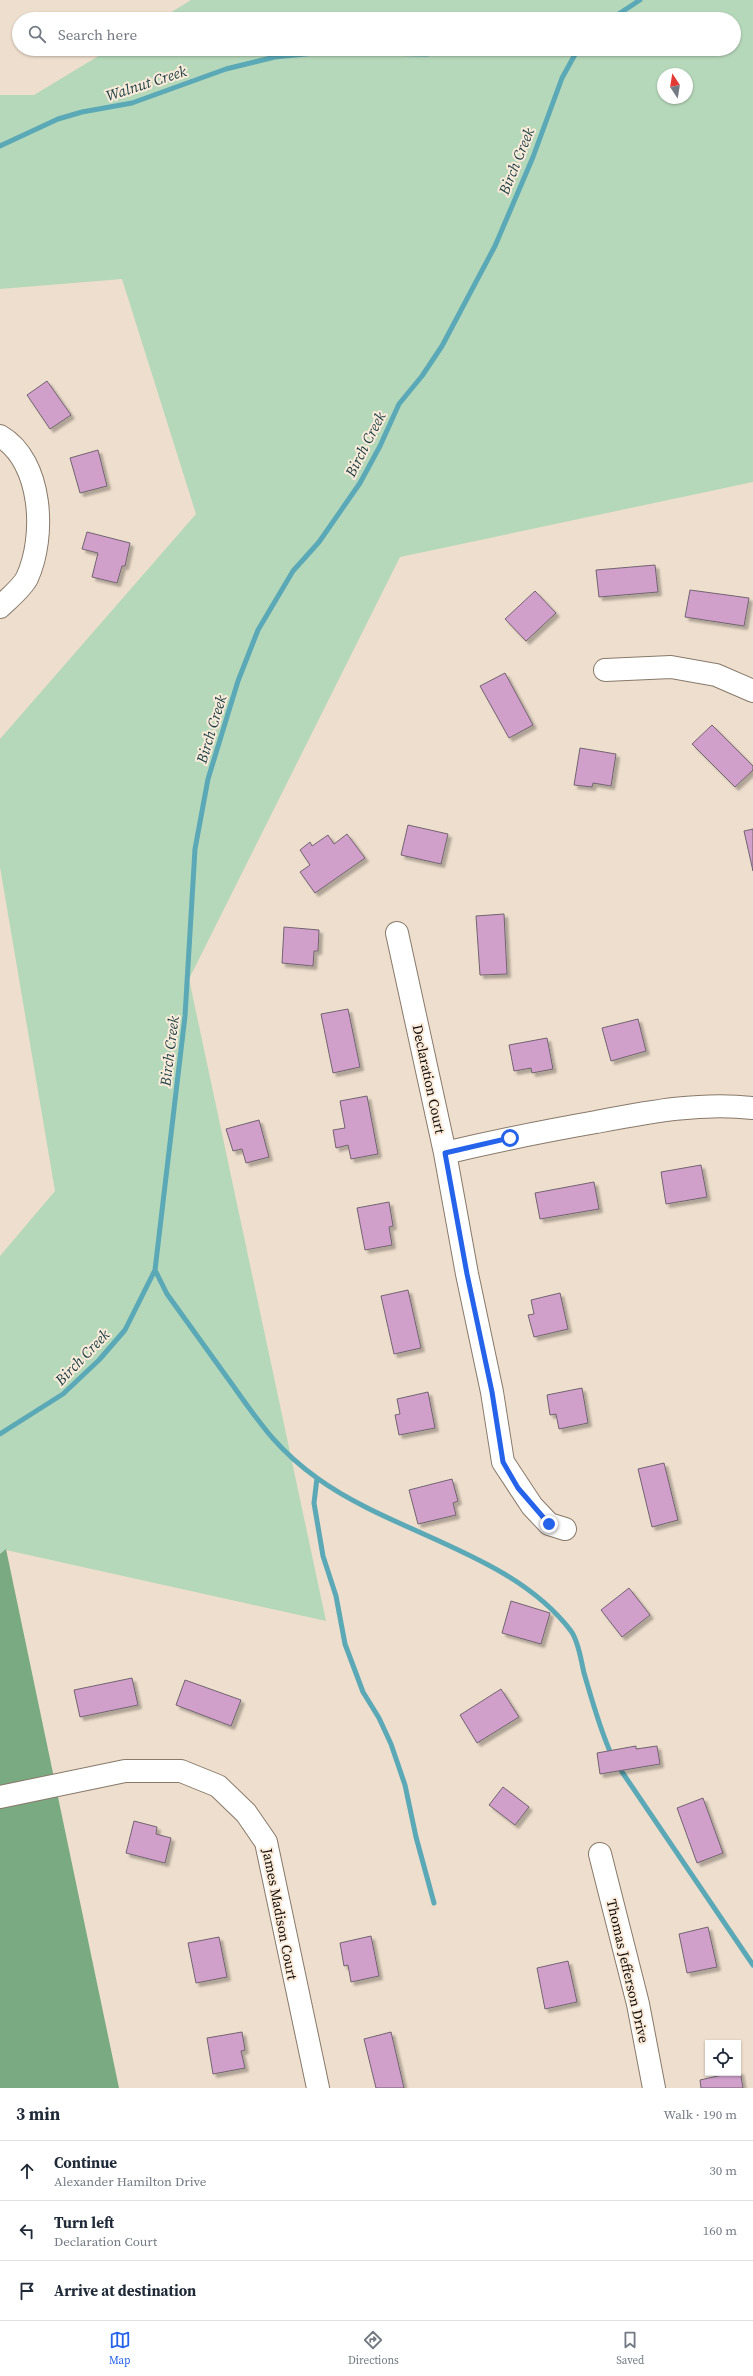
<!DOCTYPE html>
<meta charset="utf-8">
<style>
body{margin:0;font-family:"Source Serif 4",serif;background:#f6f6f7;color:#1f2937}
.controls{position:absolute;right:12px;bottom:12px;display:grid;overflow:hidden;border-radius:0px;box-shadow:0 1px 3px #0004}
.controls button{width:36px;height:36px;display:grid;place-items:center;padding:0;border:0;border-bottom:1px solid #e0e1e3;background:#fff;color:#1f2937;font:20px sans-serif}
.compass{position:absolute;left:657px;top:68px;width:36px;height:36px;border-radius:50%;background:#fff;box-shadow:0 1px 3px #0004;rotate:348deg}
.stop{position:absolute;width:12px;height:12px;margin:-9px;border:3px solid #2563eb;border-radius:50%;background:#fff}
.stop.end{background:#2563eb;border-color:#fff;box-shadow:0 1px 4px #0008}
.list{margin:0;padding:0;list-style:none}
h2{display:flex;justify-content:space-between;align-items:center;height:52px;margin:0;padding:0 16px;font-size:17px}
h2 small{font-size:13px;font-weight:400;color:#747a83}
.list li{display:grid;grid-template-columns:26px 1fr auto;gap:12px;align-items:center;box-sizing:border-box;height:60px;padding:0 16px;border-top:1px solid #e0e1e3}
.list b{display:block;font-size:15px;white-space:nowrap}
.list p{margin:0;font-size:13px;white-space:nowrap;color:#747a83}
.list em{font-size:13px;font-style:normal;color:#747a83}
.icon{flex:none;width:22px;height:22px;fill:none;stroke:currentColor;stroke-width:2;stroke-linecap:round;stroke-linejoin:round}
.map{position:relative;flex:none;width:753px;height:2088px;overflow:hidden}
.search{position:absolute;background:#fff;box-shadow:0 1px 3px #0004;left:12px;right:12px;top:12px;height:44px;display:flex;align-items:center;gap:10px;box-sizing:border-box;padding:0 14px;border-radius:22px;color:#747a83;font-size:15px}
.sheet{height:232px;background:#fff}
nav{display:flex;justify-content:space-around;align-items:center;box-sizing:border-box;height:56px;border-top:1px solid #e0e1e3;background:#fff;font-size:11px;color:#747a83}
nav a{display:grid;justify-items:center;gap:2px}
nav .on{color:#2563eb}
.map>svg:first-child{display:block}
</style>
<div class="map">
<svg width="753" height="2088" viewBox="0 0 753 2088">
<defs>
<filter id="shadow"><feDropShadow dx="3.5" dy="3.5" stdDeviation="1" flood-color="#0004"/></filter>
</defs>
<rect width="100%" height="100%" fill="#eedecd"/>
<!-- green -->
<path fill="#b6d8ba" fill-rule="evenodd" d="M191,0H753V482L400,557L189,979L326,1621L6,1550L0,1554V1256L55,1191L0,867V739L196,514L122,279L0,289V95H34L110,49H734V19H160ZM663,74H687V98H663Z"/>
<!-- forest -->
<path fill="#79aa81" d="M6,1549L119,2088H0V1554Z"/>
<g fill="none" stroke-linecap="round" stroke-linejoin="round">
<!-- stream -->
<path stroke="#5ba9b6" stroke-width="5" d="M611,19L640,0
M0,146L58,119L82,112L132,103L226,69L275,57L325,52L426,54L471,49
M155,1270L167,1294C189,1325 212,1356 234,1387C261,1425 278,1450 317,1478C394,1534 512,1553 571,1631C579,1642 581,1661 584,1673C592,1700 600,1730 612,1756
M0,1434L63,1394L99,1360L125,1330L155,1270L185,1016L195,849L208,779L238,681L258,630L293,571L319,542L360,483L380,446L399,404L422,376L442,346L495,246L533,157L562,78L578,49
M317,1478L314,1503L323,1556L336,1596L345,1644L363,1692L379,1718L391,1744L405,1785L416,1837L434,1903
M618,1766L753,1965"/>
</g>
<!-- building -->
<path fill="#d0a0ca" stroke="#726370" filter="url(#shadow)" d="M47,381L71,415L50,429L27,395Z
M98,450L107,486L80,493L70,458Z
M87,532L130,543L125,566H122L117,583L92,577L98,553L82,549Z
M655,565L658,592L599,597L596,570Z
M690,590L749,598L744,626L685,617Z
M535,591L556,613L526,641L505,619Z
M505,673L533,725L509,738L480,686Z
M712,725L753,766V770L735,787L692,744Z
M580,748L616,754L611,786L593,783L592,787L574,785Z
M408,825L448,834L441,864L401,855Z
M753,829V871L744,831Z
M347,834L365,858L315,893L300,872L310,865L300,850L310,842L312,846L328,835L334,844Z
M504,914L507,974L480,975L476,916Z
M284,927L319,930L318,951H314L313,966L282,963Z
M348,1009L360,1067L333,1073L321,1014Z
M638,1019L646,1051L611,1061L602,1028Z
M547,1038L553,1069L532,1073L531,1068L514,1071L509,1045Z
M367,1096L378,1154L351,1159L348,1145L336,1148L333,1130L345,1128L340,1101Z
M259,1120L269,1157L246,1163L242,1149L233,1151L226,1129Z
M701,1165L707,1197L666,1204L661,1172Z
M594,1182L599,1209L540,1219L535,1193Z
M389,1202L393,1226L389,1227L392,1245L365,1250L357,1208Z
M408,1290L421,1348L394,1354L381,1296Z
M560,1293L568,1329L534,1337L528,1315L534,1314L531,1300Z
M582,1388L588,1423L559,1429L556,1414L550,1415L547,1395Z
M428,1392L435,1428L399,1435L395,1415L400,1414L397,1399Z
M664,1463L678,1520L652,1527L638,1469Z
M452,1479L458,1501L453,1503L456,1515L418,1524L409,1490Z
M629,1588L650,1615L622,1637L601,1610Z
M511,1601L550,1613L541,1644L502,1633Z
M132,1678L138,1705L80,1717L74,1690Z
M185,1680L241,1700L231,1726L176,1705Z
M501,1689L519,1717L477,1743L460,1715Z
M636,1746V1749L657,1746L660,1764L600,1774L597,1753Z
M503,1787L529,1807L515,1825L489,1805Z
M703,1798L723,1853L697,1863L677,1808Z
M134,1821L157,1827L156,1834L171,1838L165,1863L126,1853Z
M708,1927L717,1967L687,1973L679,1934Z
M371,1936L379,1976L351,1982L348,1965L344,1966L340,1943Z
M219,1937L227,1977L196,1983L188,1943Z
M568,1961L577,2002L545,2009L537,1968Z
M242,2032L245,2050L241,2051L245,2068L213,2074L207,2038Z
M391,2032L404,2088H376L364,2039Z
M740,2071L743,2088H701L700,2080Z"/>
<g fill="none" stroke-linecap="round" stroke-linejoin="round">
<defs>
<path id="minor" d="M0,436C43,461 46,537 27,578C22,588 8,599 0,607
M605,670L671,667L716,675L753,691
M397,933L445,1153L467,1274L492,1392L503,1462L532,1506L549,1524L565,1529
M445,1153C495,1141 545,1131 596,1122C649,1112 700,1102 753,1108
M0,1797L125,1771H181L218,1786L246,1813L266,1842L318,2088
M600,1854L638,2004L654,2088"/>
</defs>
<!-- minor casing -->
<use href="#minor" stroke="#88796a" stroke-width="24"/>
<!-- minor -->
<use href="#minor" stroke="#fff" stroke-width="22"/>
</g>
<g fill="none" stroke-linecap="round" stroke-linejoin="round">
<!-- route -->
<path stroke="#2563eb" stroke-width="5" d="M510,1138L445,1153L467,1274L492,1392L503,1462L518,1488L549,1524"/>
</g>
<g text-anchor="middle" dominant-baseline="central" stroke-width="4" stroke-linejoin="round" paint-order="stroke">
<!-- street labels -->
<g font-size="14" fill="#110c07" stroke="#fbebda">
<text transform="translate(429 1079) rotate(78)">Declaration Court</text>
<text transform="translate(280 1914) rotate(79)">James Madison Court</text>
<text transform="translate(628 1971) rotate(77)">Thomas Jefferson Drive</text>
</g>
<!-- water labels -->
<g font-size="15" font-style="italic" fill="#173d43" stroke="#fbebda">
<text transform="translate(146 83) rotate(-18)">Walnut Creek</text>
<text transform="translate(516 161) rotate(-68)">Birch Creek</text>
<text transform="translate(365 444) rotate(-63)">Birch Creek</text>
<text transform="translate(211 729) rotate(-73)">Birch Creek</text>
<text transform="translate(169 1051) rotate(-83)">Birch Creek</text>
<text transform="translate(82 1357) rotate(-46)">Birch Creek</text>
</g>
</g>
</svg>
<div class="controls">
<button><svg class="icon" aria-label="locate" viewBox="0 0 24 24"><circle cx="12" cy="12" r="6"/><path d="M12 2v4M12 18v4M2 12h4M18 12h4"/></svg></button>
</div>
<svg class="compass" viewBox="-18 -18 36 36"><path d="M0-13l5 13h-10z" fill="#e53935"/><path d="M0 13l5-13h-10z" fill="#747a83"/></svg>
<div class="stop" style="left:510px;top:1138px"></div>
<div class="stop end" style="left:549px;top:1524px"></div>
<div class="search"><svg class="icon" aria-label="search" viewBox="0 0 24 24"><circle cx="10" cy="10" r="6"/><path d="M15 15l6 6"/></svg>Search here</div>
</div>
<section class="sheet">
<h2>3 min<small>Walk · 190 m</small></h2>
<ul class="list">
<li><svg class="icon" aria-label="ahead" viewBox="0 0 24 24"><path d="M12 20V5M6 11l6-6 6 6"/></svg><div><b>Continue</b><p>Alexander Hamilton Drive</p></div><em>30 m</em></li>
<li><svg class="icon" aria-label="left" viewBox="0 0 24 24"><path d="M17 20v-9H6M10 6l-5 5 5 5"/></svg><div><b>Turn left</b><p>Declaration Court</p></div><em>160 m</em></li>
<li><svg class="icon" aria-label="arrive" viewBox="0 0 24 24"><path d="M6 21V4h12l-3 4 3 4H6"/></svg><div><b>Arrive at destination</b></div></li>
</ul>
</section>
<nav>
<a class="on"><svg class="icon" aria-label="map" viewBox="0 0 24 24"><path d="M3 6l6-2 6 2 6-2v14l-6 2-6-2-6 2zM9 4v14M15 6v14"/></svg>Map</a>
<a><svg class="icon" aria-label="directions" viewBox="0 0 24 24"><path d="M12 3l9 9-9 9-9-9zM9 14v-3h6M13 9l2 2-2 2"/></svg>Directions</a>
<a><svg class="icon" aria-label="saved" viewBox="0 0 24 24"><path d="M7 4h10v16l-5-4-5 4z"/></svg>Saved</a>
</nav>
